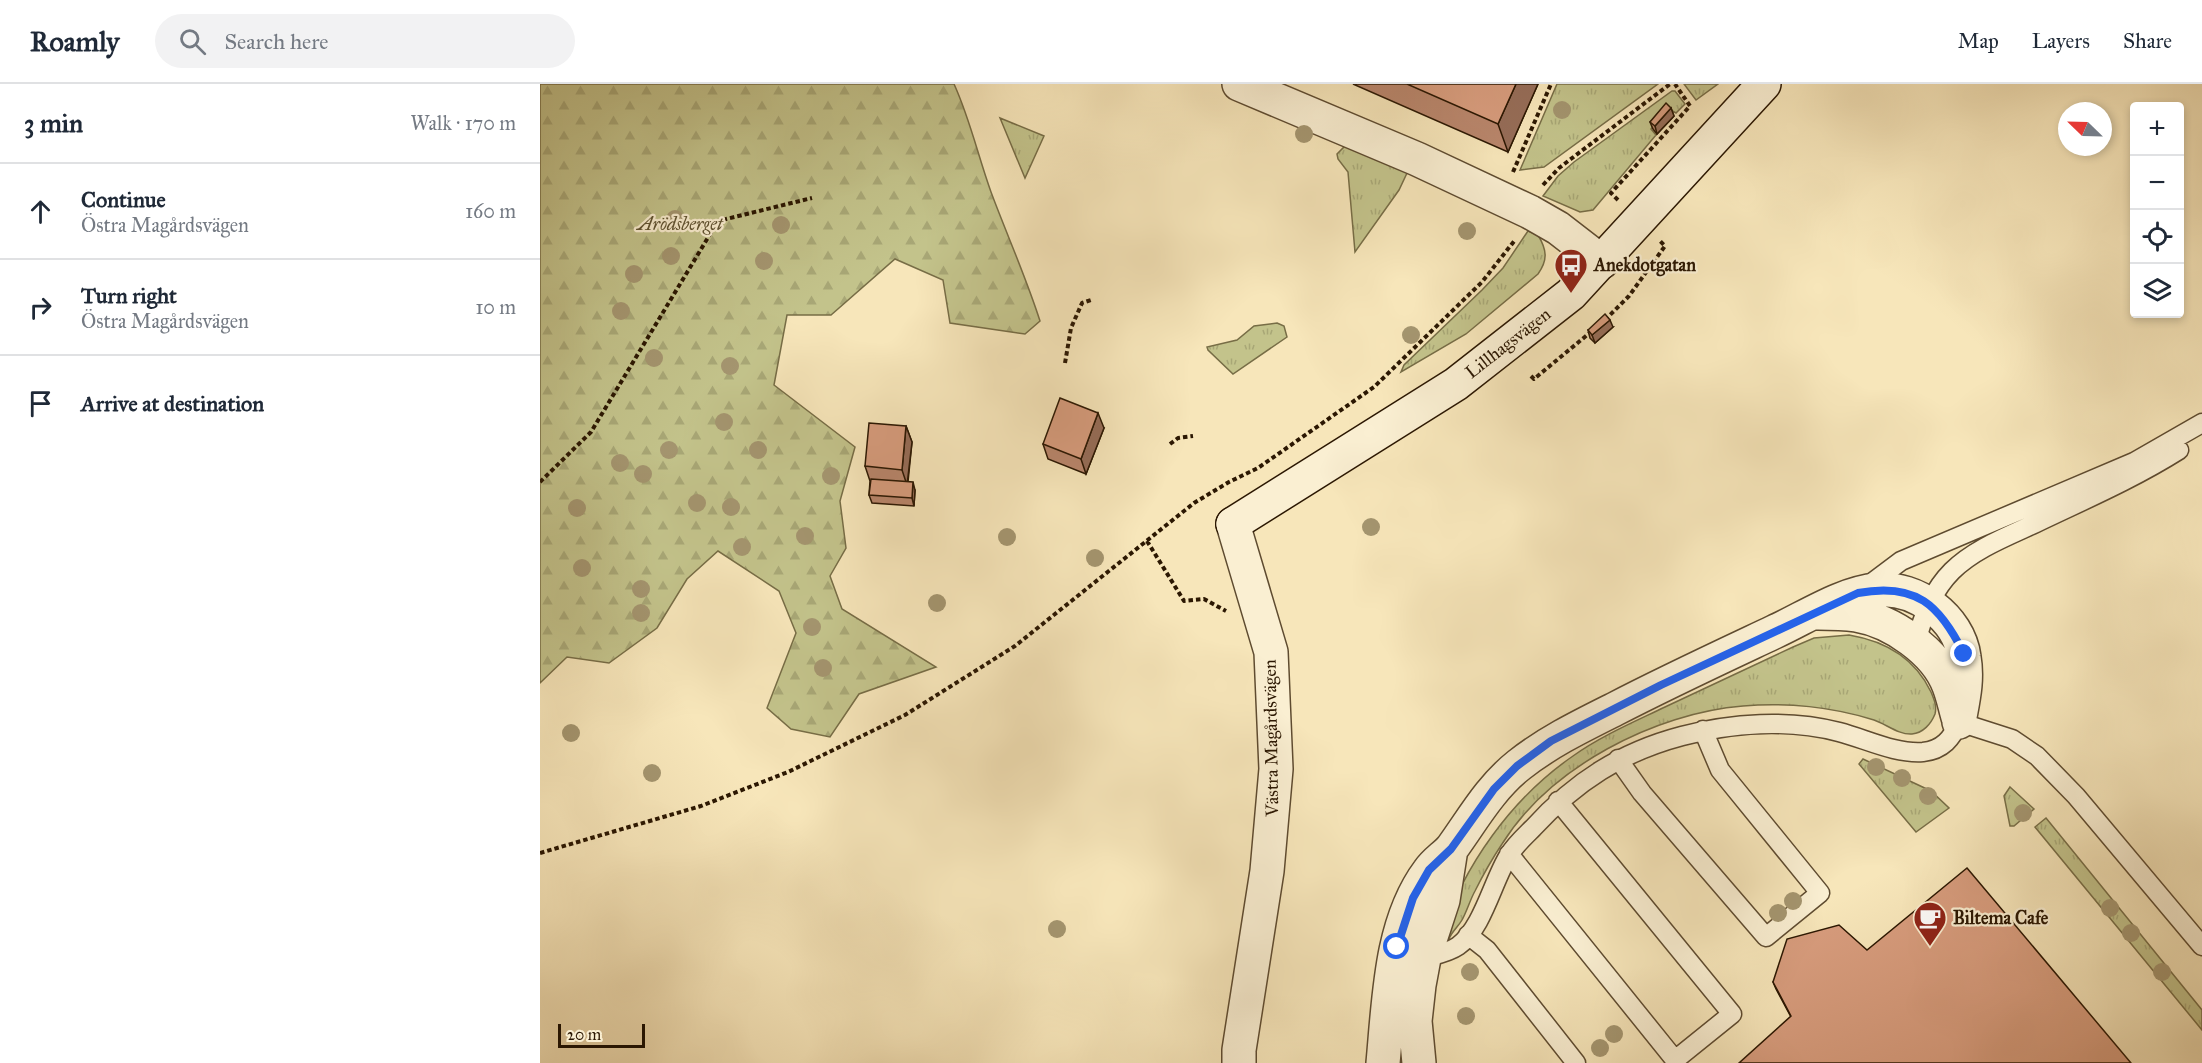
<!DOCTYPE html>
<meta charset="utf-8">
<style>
body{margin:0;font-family:"IM FELL Great Primer",serif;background:#f2f2f3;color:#1f2937}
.controls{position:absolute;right:18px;top:18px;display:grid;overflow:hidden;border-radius:6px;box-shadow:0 3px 9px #0003}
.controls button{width:54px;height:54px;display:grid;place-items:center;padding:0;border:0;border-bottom:2px solid #e0e1e3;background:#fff;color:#1f2937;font:30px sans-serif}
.compass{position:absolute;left:1518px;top:18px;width:54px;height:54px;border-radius:50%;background:#fff;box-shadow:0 3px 9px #0003;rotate:293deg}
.scale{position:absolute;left:18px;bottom:15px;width:87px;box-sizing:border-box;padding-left:6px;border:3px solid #2b1702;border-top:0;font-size:16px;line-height:21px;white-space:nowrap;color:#2b1702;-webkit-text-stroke:4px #faefd2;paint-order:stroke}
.stop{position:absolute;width:18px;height:18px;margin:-14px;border:4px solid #2563eb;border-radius:50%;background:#fff}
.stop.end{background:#2563eb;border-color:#fff;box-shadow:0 2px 6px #0008}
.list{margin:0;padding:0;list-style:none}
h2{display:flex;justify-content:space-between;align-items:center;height:78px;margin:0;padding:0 24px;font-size:26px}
h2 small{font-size:20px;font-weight:400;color:#747a83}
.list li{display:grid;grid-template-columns:39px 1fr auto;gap:18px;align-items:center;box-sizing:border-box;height:96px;padding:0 24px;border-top:2px solid #e0e1e3}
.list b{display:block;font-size:22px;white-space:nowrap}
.list p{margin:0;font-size:20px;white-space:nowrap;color:#747a83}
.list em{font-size:20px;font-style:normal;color:#747a83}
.icon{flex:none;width:33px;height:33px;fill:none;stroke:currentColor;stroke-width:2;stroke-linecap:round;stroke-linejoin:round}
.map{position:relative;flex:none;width:1662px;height:979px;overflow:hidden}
header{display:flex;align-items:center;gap:36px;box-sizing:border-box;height:84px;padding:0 30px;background:#fff;border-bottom:2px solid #e0e1e3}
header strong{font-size:28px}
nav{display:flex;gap:33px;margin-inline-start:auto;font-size:21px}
.search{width:420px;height:54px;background:#f2f2f3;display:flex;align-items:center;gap:15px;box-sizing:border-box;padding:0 21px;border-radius:33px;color:#747a83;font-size:22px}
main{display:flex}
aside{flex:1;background:#fff}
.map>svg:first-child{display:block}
</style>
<header>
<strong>Roamly</strong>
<div class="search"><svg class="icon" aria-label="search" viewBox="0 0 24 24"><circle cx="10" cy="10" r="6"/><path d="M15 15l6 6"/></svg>Search here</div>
<nav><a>Map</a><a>Layers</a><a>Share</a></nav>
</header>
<main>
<aside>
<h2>3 min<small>Walk · 170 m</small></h2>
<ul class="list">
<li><svg class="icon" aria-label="ahead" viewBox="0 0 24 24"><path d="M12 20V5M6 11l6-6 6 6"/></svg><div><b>Continue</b><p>Östra Magårdsvägen</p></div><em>160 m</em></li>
<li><svg class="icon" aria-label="right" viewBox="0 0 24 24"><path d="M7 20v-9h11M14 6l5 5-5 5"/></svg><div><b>Turn right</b><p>Östra Magårdsvägen</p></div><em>10 m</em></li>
<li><svg class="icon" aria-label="arrive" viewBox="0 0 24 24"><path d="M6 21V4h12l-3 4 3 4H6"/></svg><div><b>Arrive at destination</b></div></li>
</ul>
</aside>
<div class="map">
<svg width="1662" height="979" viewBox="0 0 1662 979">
<defs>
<pattern id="grass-tufts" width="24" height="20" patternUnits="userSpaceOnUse" patternTransform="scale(1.5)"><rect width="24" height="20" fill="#c3c38b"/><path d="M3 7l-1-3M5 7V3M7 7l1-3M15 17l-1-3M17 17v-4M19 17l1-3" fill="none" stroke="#a8a776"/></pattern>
<pattern id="forest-firs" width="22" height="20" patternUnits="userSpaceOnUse" patternTransform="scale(1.5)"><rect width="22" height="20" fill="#c3c38b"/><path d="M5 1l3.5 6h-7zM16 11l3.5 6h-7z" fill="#a8a776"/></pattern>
</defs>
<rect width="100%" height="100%" fill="#f7e6ba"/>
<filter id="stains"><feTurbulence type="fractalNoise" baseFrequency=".00333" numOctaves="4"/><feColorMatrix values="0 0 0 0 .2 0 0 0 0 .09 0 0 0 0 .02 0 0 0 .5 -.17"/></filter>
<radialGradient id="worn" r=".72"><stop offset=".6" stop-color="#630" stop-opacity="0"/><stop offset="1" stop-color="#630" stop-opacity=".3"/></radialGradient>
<!-- grass -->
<path fill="url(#grass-tufts)" stroke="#776d46" stroke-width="1.5" d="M1017,0H1118L1004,83L980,86Z
M1144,0H1178L1156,16Z
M1132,7H1135L1145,20L1136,29L1129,25L1111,45L1116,51L1053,126L1040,128L1003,112L1018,92L1034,78Z
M460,34L504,52L485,94Z
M806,61L868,87L859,106L815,168L808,88L798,75L797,70Z
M988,147L998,151C1007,166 1008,176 998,190L926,250L861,288L864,281L942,206L963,184Z
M737,239L744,242L747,253L693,290L668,266L667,263L697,256L714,242Z
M1309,551C1345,557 1375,574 1391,608C1394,615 1397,622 1395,630C1391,640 1383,649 1372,650C1359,651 1346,640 1334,636C1293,623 1246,618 1203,622C1115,629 1010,683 962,760C952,775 943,791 935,807C930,816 927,827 922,836C918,843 912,847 909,855L901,852C923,782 972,714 1033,672C1061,652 1094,638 1125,623C1168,603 1210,583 1253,563L1274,554Z
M1323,675L1391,707L1409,724L1376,748L1319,680Z
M1470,703L1494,725L1474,742H1470L1464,712Z
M1506,734L1662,926V946L1495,743Z"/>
<!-- forest -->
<path fill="url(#forest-firs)" stroke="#776d46" stroke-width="1.5" d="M0,0H414C430,35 438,72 451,108C467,151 486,193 500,237L485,250L410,239L403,196L355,175L291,231H247L234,301L315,363L300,417L306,464L290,492L302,525L396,583L319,610L290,653L251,645L227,624L256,549L239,507L178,467L147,495L117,544L69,579L27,573L0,599Z"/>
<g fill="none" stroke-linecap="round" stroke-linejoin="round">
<defs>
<path id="lane" d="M1325,504L1361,477L1594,378L1662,339
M1376,560C1382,533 1392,507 1412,487C1434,465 1468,452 1496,439C1544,416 1593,395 1639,366
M1078,675L1102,709L1226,853L1280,809L1180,686L1163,646
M969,770L1135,976L1192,930L1018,717
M928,851L947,866L1036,979
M884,874C895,871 908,869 918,862C943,844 953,796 969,771C975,761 985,752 993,744C1035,698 1081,668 1142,652C1192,639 1248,635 1299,648C1326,655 1355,670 1383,668C1403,666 1412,654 1419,638L1472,655L1497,672L1536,712L1662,862"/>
<path id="street" d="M699,0L877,75L990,128L1018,144L1062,178
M693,440L731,568L736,685L727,787L699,966V979
M1278,529C1291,529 1303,529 1316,531C1352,537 1396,567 1409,602C1413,612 1415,623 1418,633
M843,979C849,916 850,839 889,787C895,778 905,772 912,764C933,735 950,704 979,681C1008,658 1041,642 1075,625C1127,598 1181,573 1234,548C1265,534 1302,509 1337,506C1376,502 1419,534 1424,573C1428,596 1423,616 1419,638
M879,979L875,937L879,901L884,874L903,816L911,765"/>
<path id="secondary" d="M693,440L916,300L1031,210L1224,0"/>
</defs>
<!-- lane casing -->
<use href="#lane" stroke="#5e4b30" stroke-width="21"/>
<!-- street casing -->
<use href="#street" stroke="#5e4b30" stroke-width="36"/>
<!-- secondary casing -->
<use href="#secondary" stroke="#2b1702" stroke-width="36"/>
<!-- path -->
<path stroke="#2b1702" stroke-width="4" stroke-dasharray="4.5 3" stroke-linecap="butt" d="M973,88L1011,0
M1003,101L1019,84L1130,0
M1078,116L1071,109L1150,22L1135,0
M1065,236L1089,212L1125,162L1120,157
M525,279L531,244L542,219L551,216
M991,292L994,295L1052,247
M630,360L638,354L653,352
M0,398L51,348L178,137L272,114
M607,457L644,517L664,515L686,527
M0,769L161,722L248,688L365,631L475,562L654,419L689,398L718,384L834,303L942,198L975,156"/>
<!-- lane -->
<use href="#lane" stroke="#faefd2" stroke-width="18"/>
<!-- street -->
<use href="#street" stroke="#faefd2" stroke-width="33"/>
<!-- secondary -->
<use href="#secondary" stroke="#faefd2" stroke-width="33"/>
</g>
<!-- trees -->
<g fill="#a4956f">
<circle cx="1022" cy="26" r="9"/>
<circle cx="764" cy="50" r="9"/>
<circle cx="135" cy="135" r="9"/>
<circle cx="241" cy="141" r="9"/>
<circle cx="927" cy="147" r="9"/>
<circle cx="131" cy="172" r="9"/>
<circle cx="224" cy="177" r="9"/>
<circle cx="94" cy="190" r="9"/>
<circle cx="81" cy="227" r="9"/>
<circle cx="871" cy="251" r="9"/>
<circle cx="114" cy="274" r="9"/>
<circle cx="190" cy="282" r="9"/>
<circle cx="184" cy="338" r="9"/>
<circle cx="129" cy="366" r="9"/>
<circle cx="218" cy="366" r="9"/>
<circle cx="80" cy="379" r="9"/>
<circle cx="103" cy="390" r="9"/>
<circle cx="291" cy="392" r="9"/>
<circle cx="157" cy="419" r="9"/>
<circle cx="191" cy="423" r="9"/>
<circle cx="37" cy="424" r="9"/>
<circle cx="831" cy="443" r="9"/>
<circle cx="265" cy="452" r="9"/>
<circle cx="467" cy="453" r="9"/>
<circle cx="202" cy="463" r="9"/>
<circle cx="555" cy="474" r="9"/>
<circle cx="42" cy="484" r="9"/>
<circle cx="101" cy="505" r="9"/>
<circle cx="397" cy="519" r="9"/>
<circle cx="101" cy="529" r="9"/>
<circle cx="272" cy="543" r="9"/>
<circle cx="283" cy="584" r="9"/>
<circle cx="31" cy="649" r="9"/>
<circle cx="1336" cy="683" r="9"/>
<circle cx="112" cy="689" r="9"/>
<circle cx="1362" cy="694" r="9"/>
<circle cx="1388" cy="712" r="9"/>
<circle cx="1483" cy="729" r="9"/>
<circle cx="1253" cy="817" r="9"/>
<circle cx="1570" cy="824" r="9"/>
<circle cx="1238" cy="829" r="9"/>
<circle cx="517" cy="845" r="9"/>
<circle cx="1591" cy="849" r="9"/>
<circle cx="930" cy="888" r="9"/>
<circle cx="1622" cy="888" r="9"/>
<circle cx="926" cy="932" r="9"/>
<circle cx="1074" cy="950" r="9"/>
<circle cx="1060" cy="964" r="9"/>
</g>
<!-- wall -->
<path fill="#b9866c" stroke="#2b1702" stroke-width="1.5" d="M813,0H998L968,68Z
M1131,24L1134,32L1117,50L1113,45L1110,38Z
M1073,243L1055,259L1050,254L1048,246Z
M366,342L372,358L368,398L375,406L374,422L332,419L329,411L330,397L325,382Z
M564,344L546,390L508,375L503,360Z
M1327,866L1251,933L1236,905L1233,898Z"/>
<!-- shaded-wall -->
<path fill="#966d58" stroke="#2b1702" stroke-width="1.5" d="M976,0H998L968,68L958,40Z
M1131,24L1134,32L1117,50L1115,42Z
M1070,236L1073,243L1055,259L1052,251Z
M558,329L564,344L546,390L541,375Z
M366,342L372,358L367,401L362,386Z
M373,398L375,406L374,422L372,414Z"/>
<!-- building -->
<path fill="#d79c7d" stroke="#2b1702" stroke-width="1.5" d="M867,0H976L958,40Z
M1126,19L1131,24L1115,42L1110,38Z
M1065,230L1070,236L1052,251L1048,246Z
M520,314L558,329L541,375L503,360Z
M329,339L366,342L362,386L325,382Z
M331,395L373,398L372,414L329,411Z
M1427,784L1591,979H1199L1251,932L1233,898L1247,855L1299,841L1327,866Z"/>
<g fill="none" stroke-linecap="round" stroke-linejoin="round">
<!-- route -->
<path stroke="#2563eb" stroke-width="8" d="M857,863L873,814L889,786L911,765L954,705L977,682L1011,657L1121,601L1318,509C1376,498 1400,521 1424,570"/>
</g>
<!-- icons -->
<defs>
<symbol id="bus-pin" viewBox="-11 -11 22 30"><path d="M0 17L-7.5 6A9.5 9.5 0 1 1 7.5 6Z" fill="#8f2418" stroke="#faefd2"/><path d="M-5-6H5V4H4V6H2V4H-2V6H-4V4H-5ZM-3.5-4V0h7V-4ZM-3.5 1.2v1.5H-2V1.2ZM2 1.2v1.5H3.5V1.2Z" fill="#fff"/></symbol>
<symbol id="cafe-pin" viewBox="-11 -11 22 30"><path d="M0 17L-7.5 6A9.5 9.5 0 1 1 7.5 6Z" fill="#8f2418" stroke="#faefd2"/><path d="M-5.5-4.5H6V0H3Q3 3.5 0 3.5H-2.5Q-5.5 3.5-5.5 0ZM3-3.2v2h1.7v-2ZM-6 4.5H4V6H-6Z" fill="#fff"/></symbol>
</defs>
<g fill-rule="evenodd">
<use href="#bus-pin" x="1012" y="162" width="38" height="52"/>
<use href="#cafe-pin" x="1371" y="815" width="38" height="52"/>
</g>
<g text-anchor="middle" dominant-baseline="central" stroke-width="4.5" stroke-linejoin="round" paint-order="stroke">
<!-- park labels -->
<g font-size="18" font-style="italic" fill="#605332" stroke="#faefd2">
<text x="140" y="140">Arödsberget</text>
</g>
<!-- poi labels -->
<g font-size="18" font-weight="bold" fill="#2b1702" stroke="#faefd2" text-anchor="start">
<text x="1054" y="181">Anekdotgatan</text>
<text x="1413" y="834">Biltema Cafe</text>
</g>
<!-- street labels -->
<g font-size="18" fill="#2b1702" stroke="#faefd2">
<text transform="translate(968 259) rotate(-38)">Lillhagsvägen</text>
<text transform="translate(731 654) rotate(-91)">Västra Magårdsvägen</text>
</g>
</g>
<rect width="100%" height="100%" filter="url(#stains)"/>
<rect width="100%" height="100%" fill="url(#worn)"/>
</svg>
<div class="controls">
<button>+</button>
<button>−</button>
<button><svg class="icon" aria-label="locate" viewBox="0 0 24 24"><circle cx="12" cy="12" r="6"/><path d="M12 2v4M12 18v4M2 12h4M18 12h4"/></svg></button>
<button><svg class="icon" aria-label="layers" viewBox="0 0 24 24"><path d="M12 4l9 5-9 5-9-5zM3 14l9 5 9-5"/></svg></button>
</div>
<svg class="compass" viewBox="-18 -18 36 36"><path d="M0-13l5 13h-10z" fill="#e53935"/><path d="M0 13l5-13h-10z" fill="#747a83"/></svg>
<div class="scale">20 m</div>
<div class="stop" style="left:857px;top:863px"></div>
<div class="stop end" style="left:1424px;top:570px"></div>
</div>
</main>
